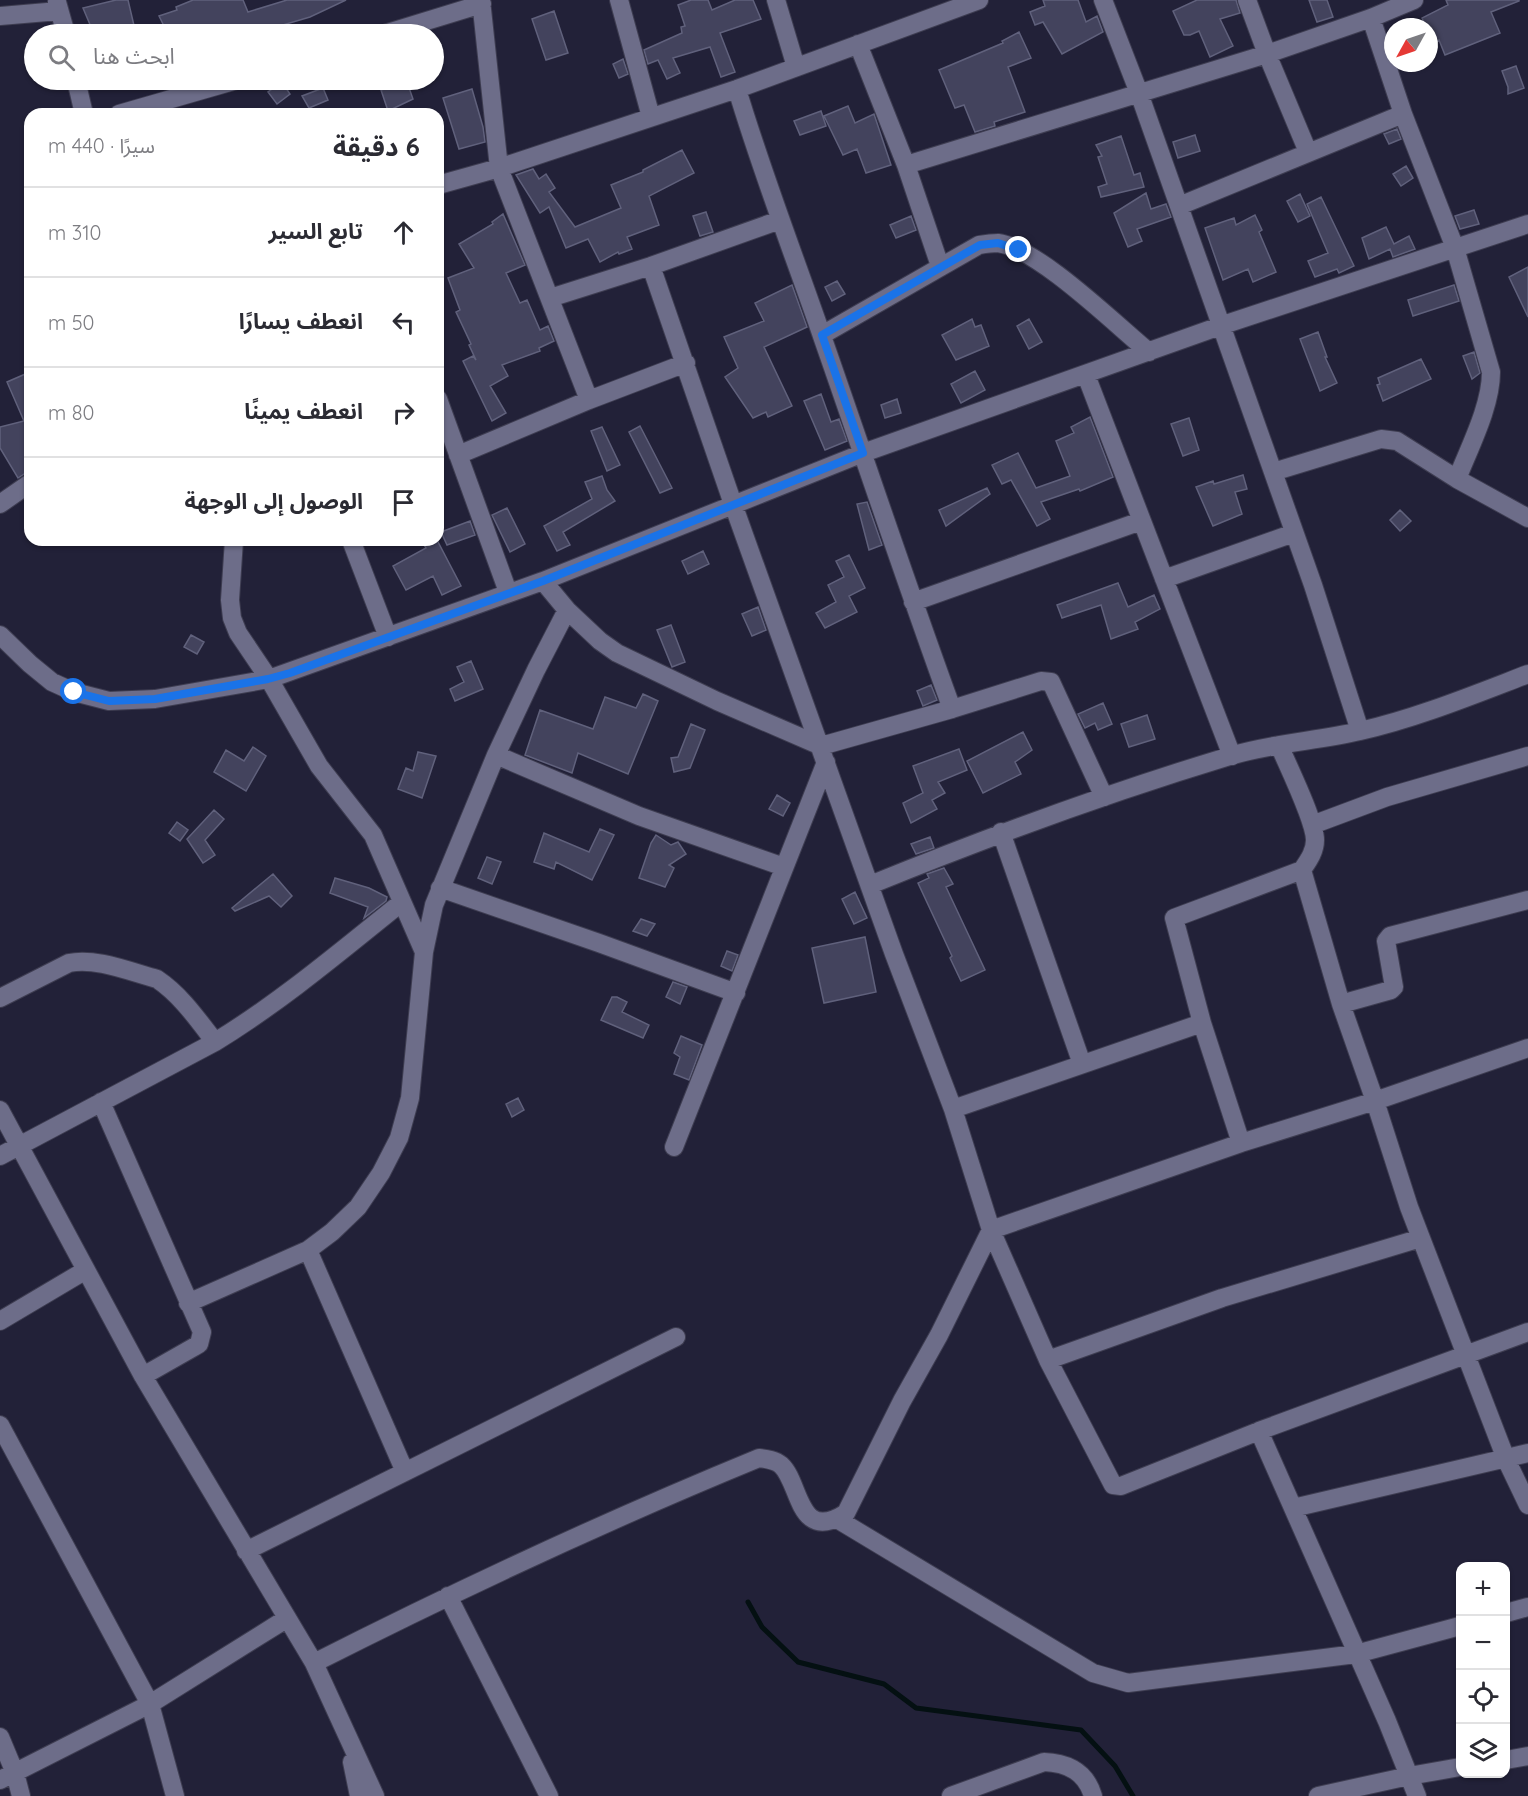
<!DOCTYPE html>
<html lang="ar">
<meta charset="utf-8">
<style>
body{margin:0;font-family:Quicksand,"Noto Sans Arabic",sans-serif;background:#f7f7f7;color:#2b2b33;direction:rtl}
.controls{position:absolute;right:18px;bottom:18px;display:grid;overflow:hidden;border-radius:12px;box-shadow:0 2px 4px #0004}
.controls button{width:54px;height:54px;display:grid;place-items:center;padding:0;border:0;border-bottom:2px solid #e1e1e2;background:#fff;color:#2b2b33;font:30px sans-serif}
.compass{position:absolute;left:1384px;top:18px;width:54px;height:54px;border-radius:50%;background:#fff;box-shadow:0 2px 4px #0004;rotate:230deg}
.stop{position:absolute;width:18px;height:18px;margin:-14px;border:4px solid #1a73e8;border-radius:50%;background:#fff}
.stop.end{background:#1a73e8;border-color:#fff;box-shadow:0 2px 6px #0008}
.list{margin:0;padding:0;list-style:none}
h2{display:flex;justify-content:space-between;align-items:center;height:78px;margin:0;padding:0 24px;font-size:26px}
h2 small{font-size:20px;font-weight:400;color:#7c7c81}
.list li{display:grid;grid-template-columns:39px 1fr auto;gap:18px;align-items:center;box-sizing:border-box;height:90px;padding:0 24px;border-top:2px solid #e1e1e2}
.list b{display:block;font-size:22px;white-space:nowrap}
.list em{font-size:20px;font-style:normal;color:#7c7c81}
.icon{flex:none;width:33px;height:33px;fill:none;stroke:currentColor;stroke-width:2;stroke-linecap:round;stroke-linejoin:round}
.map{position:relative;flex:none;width:1528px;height:1796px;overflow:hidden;direction:ltr}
.search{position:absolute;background:#fff;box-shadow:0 2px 4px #0004;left:24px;top:24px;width:420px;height:66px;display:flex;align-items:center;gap:15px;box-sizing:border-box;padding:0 21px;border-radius:33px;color:#7c7c81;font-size:22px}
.panel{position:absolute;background:#fff;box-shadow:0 2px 4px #0004;left:24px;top:108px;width:420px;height:438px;border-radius:18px;direction:rtl}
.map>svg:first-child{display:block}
</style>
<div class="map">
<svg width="1528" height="1796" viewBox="0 0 1528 1796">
<rect width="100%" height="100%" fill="#222138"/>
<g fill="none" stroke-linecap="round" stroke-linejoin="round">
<!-- stream -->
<path stroke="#041012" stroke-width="5" d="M748,1602L762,1627L798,1662L884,1684L916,1708L1081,1730L1115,1766L1133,1796"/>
</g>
<!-- building -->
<path fill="#43435d" stroke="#60617c" stroke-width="1.5" d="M116,0H128L136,34H94L83,8Z
M193,0H243L248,12L287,0H346L310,17L252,34H177L174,27L166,30L159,16L177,10L176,7Z
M691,0H708L712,10L735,0H753L761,19L720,33L735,72L721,77L710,47L673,58L680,73L667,79L658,60L648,64L644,50L682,33L681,27L685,26L678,5Z
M1043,0H1078L1086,22L1097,16L1103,32L1062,54L1043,22L1035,25L1030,12L1045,6Z
M1197,0H1236L1240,13L1220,19L1233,46L1210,57L1199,31L1190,35H1184L1173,11Z
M1309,0H1327L1333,17L1317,22Z
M1446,0H1519V1L1491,12L1500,33L1445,55L1439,40L1429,45V27H1426L1422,18L1448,5Z
M554,11L568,53L546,60L532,19Z
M1019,32L1031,58L1008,67L1025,112L994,122L995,126L975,132L964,105L955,108L939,70L1003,43L1002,41Z
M623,59L628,74L619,78L613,64Z
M1516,66L1524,88L1508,94V87L1502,71Z
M282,82L290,94L277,104L268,92Z
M407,82L413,99L388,111L381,90Z
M323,88L328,100L309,108L302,96Z
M472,89L483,127L485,142L459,149L443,98Z
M848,106L855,123L874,114L891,165L866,173L857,149L843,155L824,116Z
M821,111L826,126L800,135L794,121Z
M1397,129L1401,139L1389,144L1384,134Z
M1195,135L1200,151L1178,158L1173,142Z
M1121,136L1134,175L1140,173L1144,187L1101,197L1098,187L1107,184L1098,157L1102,156L1096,145Z
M682,150L694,173L649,196L659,225L627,237L632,249L619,254L618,252L600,262L588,239L566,248L549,207L540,213L516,175L533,169L539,179L546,174L555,188L549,192L575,227L621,208L611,185L643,172V170Z
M1406,166L1413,178L1401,186L1393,174Z
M1146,193L1151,209L1166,204L1171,217L1137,229L1142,241L1128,247L1114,213Z
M1300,194L1310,216L1298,222L1287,201Z
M1321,197L1354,266L1339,273L1337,269L1315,277L1308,261L1328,253L1307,204Z
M1474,210L1479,224L1460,229L1455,216Z
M706,212L713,232L700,236L693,216Z
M503,214L525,265L506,273L520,303L527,300L540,330L548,326L554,341L539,348L540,351L502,365L508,376L490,386L506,413L492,421L463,361L473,356L476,360L469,345L471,344L456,312L460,310L448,278L474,268L459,244L493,224L492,222Z
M1255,215L1262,230L1259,232L1276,272L1253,282L1248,269L1223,280L1205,228L1234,218L1236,225Z
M911,216L916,230L896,238L890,225Z
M1386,227L1394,244L1409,236L1415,249L1393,257L1390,249L1369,259L1362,238Z
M1528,267V317L1509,277Z
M837,281L845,294L832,301L825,287Z
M792,285L807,327L764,347L792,406L768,417L766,412L753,418L725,377L738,368L724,337L764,321L755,303Z
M1454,285L1459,301L1413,316L1408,300Z
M972,319L975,327L981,325L989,346L956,360L942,335Z
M1029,319L1042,342L1029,349L1017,326Z
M1318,332L1327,357H1325L1337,383L1320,391L1300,339Z
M1474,352L1480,373L1472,379L1463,356Z
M1421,359L1431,379L1383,401L1377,385L1380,384L1378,378Z
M975,371L985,390L961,403L951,384Z
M30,372V470L18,478L0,448V427L24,421L7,382Z
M821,394L831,422L839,419L847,441L825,450L804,401Z
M897,399L901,413L885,418L881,405Z
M1090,417L1113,477L1080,491L1079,489L1041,502L1050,519L1037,526L1011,480L1002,484L992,465L1018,453L1036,488L1070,476L1056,441L1074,433L1071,427Z
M1189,418L1199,450L1183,456L1171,424Z
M640,426L672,488L660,493L629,432Z
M602,427L620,465L607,471L591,431Z
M1243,475L1247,489L1235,492L1242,514L1213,526L1196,487L1213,481L1214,484Z
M602,476L607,490L615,501L563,532L570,545L557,551L544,526L592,499L585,482Z
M987,488L990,494L946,526L939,510Z
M867,502L882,545L869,550L857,504Z
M507,508L525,544L510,552L492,515Z
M1400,510L1411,521L1400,531L1390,520Z
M470,521L475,535L447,545L441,532Z
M429,540H437L461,586L442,595L433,576L406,590L393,566L426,548L423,543Z
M703,551L709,564L688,574L682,561Z
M849,555L865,588L849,596L857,612L825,628L816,613L836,602L828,585L844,577L836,561Z
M1118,583L1128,607L1154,595L1160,609L1135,622L1138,629L1111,639L1101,605L1062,618L1057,605Z
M758,607L766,630L752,636L742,614Z
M671,625L685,662L672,667L657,630Z
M191,635L204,642L197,654L184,647Z
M471,661L483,689L455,701L450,689L464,682L457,667Z
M931,685L937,700L923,706L917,691Z
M643,694L658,701L628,774L578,753L572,773L525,755L540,710L593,729L605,697L636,708Z
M1103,703L1112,724L1098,730L1095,723L1085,728L1078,714Z
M1147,715L1155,739L1129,747L1121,724Z
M691,724L705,730L690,768L674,772L671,758L678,757Z
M1023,732L1032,750L1015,762L1021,774L983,793L967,761Z
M253,747L266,756L246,791L214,772L226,750L244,761Z
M959,749L967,770L938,782L945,793L932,800L937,809L911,823L903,803L923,793L913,766Z
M418,752L436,756L422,798L398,789L406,768L413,771Z
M777,795L790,803L783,816L769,809Z
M214,810L224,819L205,840L215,855L203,863L187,839Z
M177,822L188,830L180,841L169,833Z
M600,829L614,835L592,880L556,862L554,869L534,862L544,833L589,852Z
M656,835L671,845L678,842L686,854L669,865L674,868L665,887L639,878L651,843Z
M930,837L934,848L916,854L911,844Z
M487,857L501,862L492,884L478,878Z
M944,868L953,884L946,887L985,970L961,981L950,958L952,956L918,883L929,878L927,874Z
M273,874L292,896L281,907L269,896L235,911L232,908Z
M335,878L369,888L387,897L386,901L364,918L368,907L330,893Z
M855,892L867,918L854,924L842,899Z
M641,919L655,924L647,936L633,931Z
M865,937L876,992L824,1003L812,948Z
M727,951L738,955L732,971L721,966Z
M673,982L687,987L680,1004L666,997Z
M612,997H617L627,1002L622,1012L649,1025L643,1038L601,1020Z
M681,1036L702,1045L689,1080L674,1074L680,1057L674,1053Z
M518,1098L524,1110L512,1117L506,1104Z"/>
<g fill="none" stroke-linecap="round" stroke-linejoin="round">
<defs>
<path id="minor" d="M481,0L499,168L589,400
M619,0L651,117
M776,0L796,67
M1103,0L1139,93L1273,472L1313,585L1360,731
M1247,0L1267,54L1308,152
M57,2L66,34
M0,16L59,11
M1371,18L1403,114L1455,248L1491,372C1491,406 1470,446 1457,479
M384,34L482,4
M858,44L906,165L940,266
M76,80L84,114
M737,89C762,173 794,255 823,339C866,462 907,586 952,709
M119,114L237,80
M906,165L1267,54L1371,18L1414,0
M438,185L499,168L737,89L979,0
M1179,206L1403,114
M651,266L733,504L894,954L953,1109L991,1230L1048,1360L1113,1485L1121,1486L1259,1431L1387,1721L1417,1796
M550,298L651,266L780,220
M822,335L979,245C985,244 992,243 998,243C1038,248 1116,325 1149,352
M1086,375L1232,756
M438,399L508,592
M458,455L589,400L686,363
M1273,472L1381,439L1397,441L1457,479L1528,518
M0,504L30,483
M234,540L230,600L232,618L238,633L269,679L319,766L373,835L424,952
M351,540L388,637
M1164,579L1294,533
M543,581L567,610L600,641L617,653L717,701L821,746L952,709L1041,681L1051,682L1104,797
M913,602L1141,521
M0,635L30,664L52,682L74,692L109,701L155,699L269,679L543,581L863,453L1220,326L1528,224
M1279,745C1288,766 1315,821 1315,840C1315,852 1308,861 1302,870L1341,1004L1375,1101L1409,1207L1506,1459L1528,1505
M496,755L639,816L784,867
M1312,825L1387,797L1528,756
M1001,832L1082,1064
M870,885C988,837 1108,793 1230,756C1273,743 1317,741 1360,731C1417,718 1473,695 1528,674
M440,888L599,943L736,993
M0,998L69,963C95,957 131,972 157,979C181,995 198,1020 215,1042
M1341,1004L1391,990L1394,987L1386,941L1390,936L1528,900
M101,1102L202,1332L199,1344L194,1347L143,1376
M953,1109L1202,1023
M0,1110L143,1376L314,1663L375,1796
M1241,1143L1202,1023L1174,918L1302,870
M674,1147L826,762
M0,1156L215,1042C282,1001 341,951 402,902
M308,1250L405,1472
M188,1303L308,1250L332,1232L358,1207L381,1173L399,1138L410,1098L424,952L434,905L496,755L536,670L567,610
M0,1321L86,1270
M1048,1360L1222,1298L1421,1238
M0,1425L150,1704L175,1796
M1259,1431L1528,1332
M1293,1508L1528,1453
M837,1519L1093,1673L1128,1683L1356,1654L1460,1626
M246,1551L676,1337
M448,1596L549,1796
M1506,1613L1528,1607
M314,1663C460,1589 608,1520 759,1458C767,1459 775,1460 781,1465C801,1483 797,1544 846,1513L902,1401L939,1335L991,1230L1241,1143L1375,1101L1528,1048
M0,1737L15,1773L21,1796
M1506,1760L1528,1756
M352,1762L359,1796
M0,1780L150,1704L286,1619
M951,1796L1044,1762C1068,1763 1086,1772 1093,1796
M1318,1796L1409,1776L1460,1767"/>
</defs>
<!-- minor casing -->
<use href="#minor" stroke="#3e3d51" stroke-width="20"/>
<!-- minor -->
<use href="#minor" stroke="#6d6d89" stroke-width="18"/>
</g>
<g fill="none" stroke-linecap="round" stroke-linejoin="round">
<!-- route -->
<path stroke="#1a73e8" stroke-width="8" d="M74,692L109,701L155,699L268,679L290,673L543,581L863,453L822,335L980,245L998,243L1019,250"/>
</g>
</svg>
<div class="controls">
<button>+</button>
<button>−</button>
<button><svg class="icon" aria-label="locate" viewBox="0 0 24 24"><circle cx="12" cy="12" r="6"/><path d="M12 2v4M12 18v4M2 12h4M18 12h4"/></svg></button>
<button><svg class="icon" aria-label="layers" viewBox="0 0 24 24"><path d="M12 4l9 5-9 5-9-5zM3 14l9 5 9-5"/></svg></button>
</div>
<svg class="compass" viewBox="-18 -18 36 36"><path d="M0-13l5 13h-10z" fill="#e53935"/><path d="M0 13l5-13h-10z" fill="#7c7c81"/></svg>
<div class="stop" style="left:74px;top:692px"></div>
<div class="stop end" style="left:1019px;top:250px"></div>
<div class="search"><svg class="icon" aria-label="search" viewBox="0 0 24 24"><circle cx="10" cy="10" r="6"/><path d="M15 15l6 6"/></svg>ابحث هنا</div>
<section class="panel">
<h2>6 دقيقة<small>سيرًا · 440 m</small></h2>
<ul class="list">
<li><svg class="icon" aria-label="ahead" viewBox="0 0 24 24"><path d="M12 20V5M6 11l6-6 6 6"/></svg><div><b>تابع السير</b></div><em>310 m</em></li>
<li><svg class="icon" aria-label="left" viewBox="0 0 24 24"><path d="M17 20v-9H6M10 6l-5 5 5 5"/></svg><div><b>انعطف يسارًا</b></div><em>50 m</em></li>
<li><svg class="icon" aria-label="right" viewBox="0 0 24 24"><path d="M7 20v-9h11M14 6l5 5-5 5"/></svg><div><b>انعطف يمينًا</b></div><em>80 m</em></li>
<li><svg class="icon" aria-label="arrive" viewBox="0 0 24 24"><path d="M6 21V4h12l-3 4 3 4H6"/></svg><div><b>الوصول إلى الوجهة</b></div></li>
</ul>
</section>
</div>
